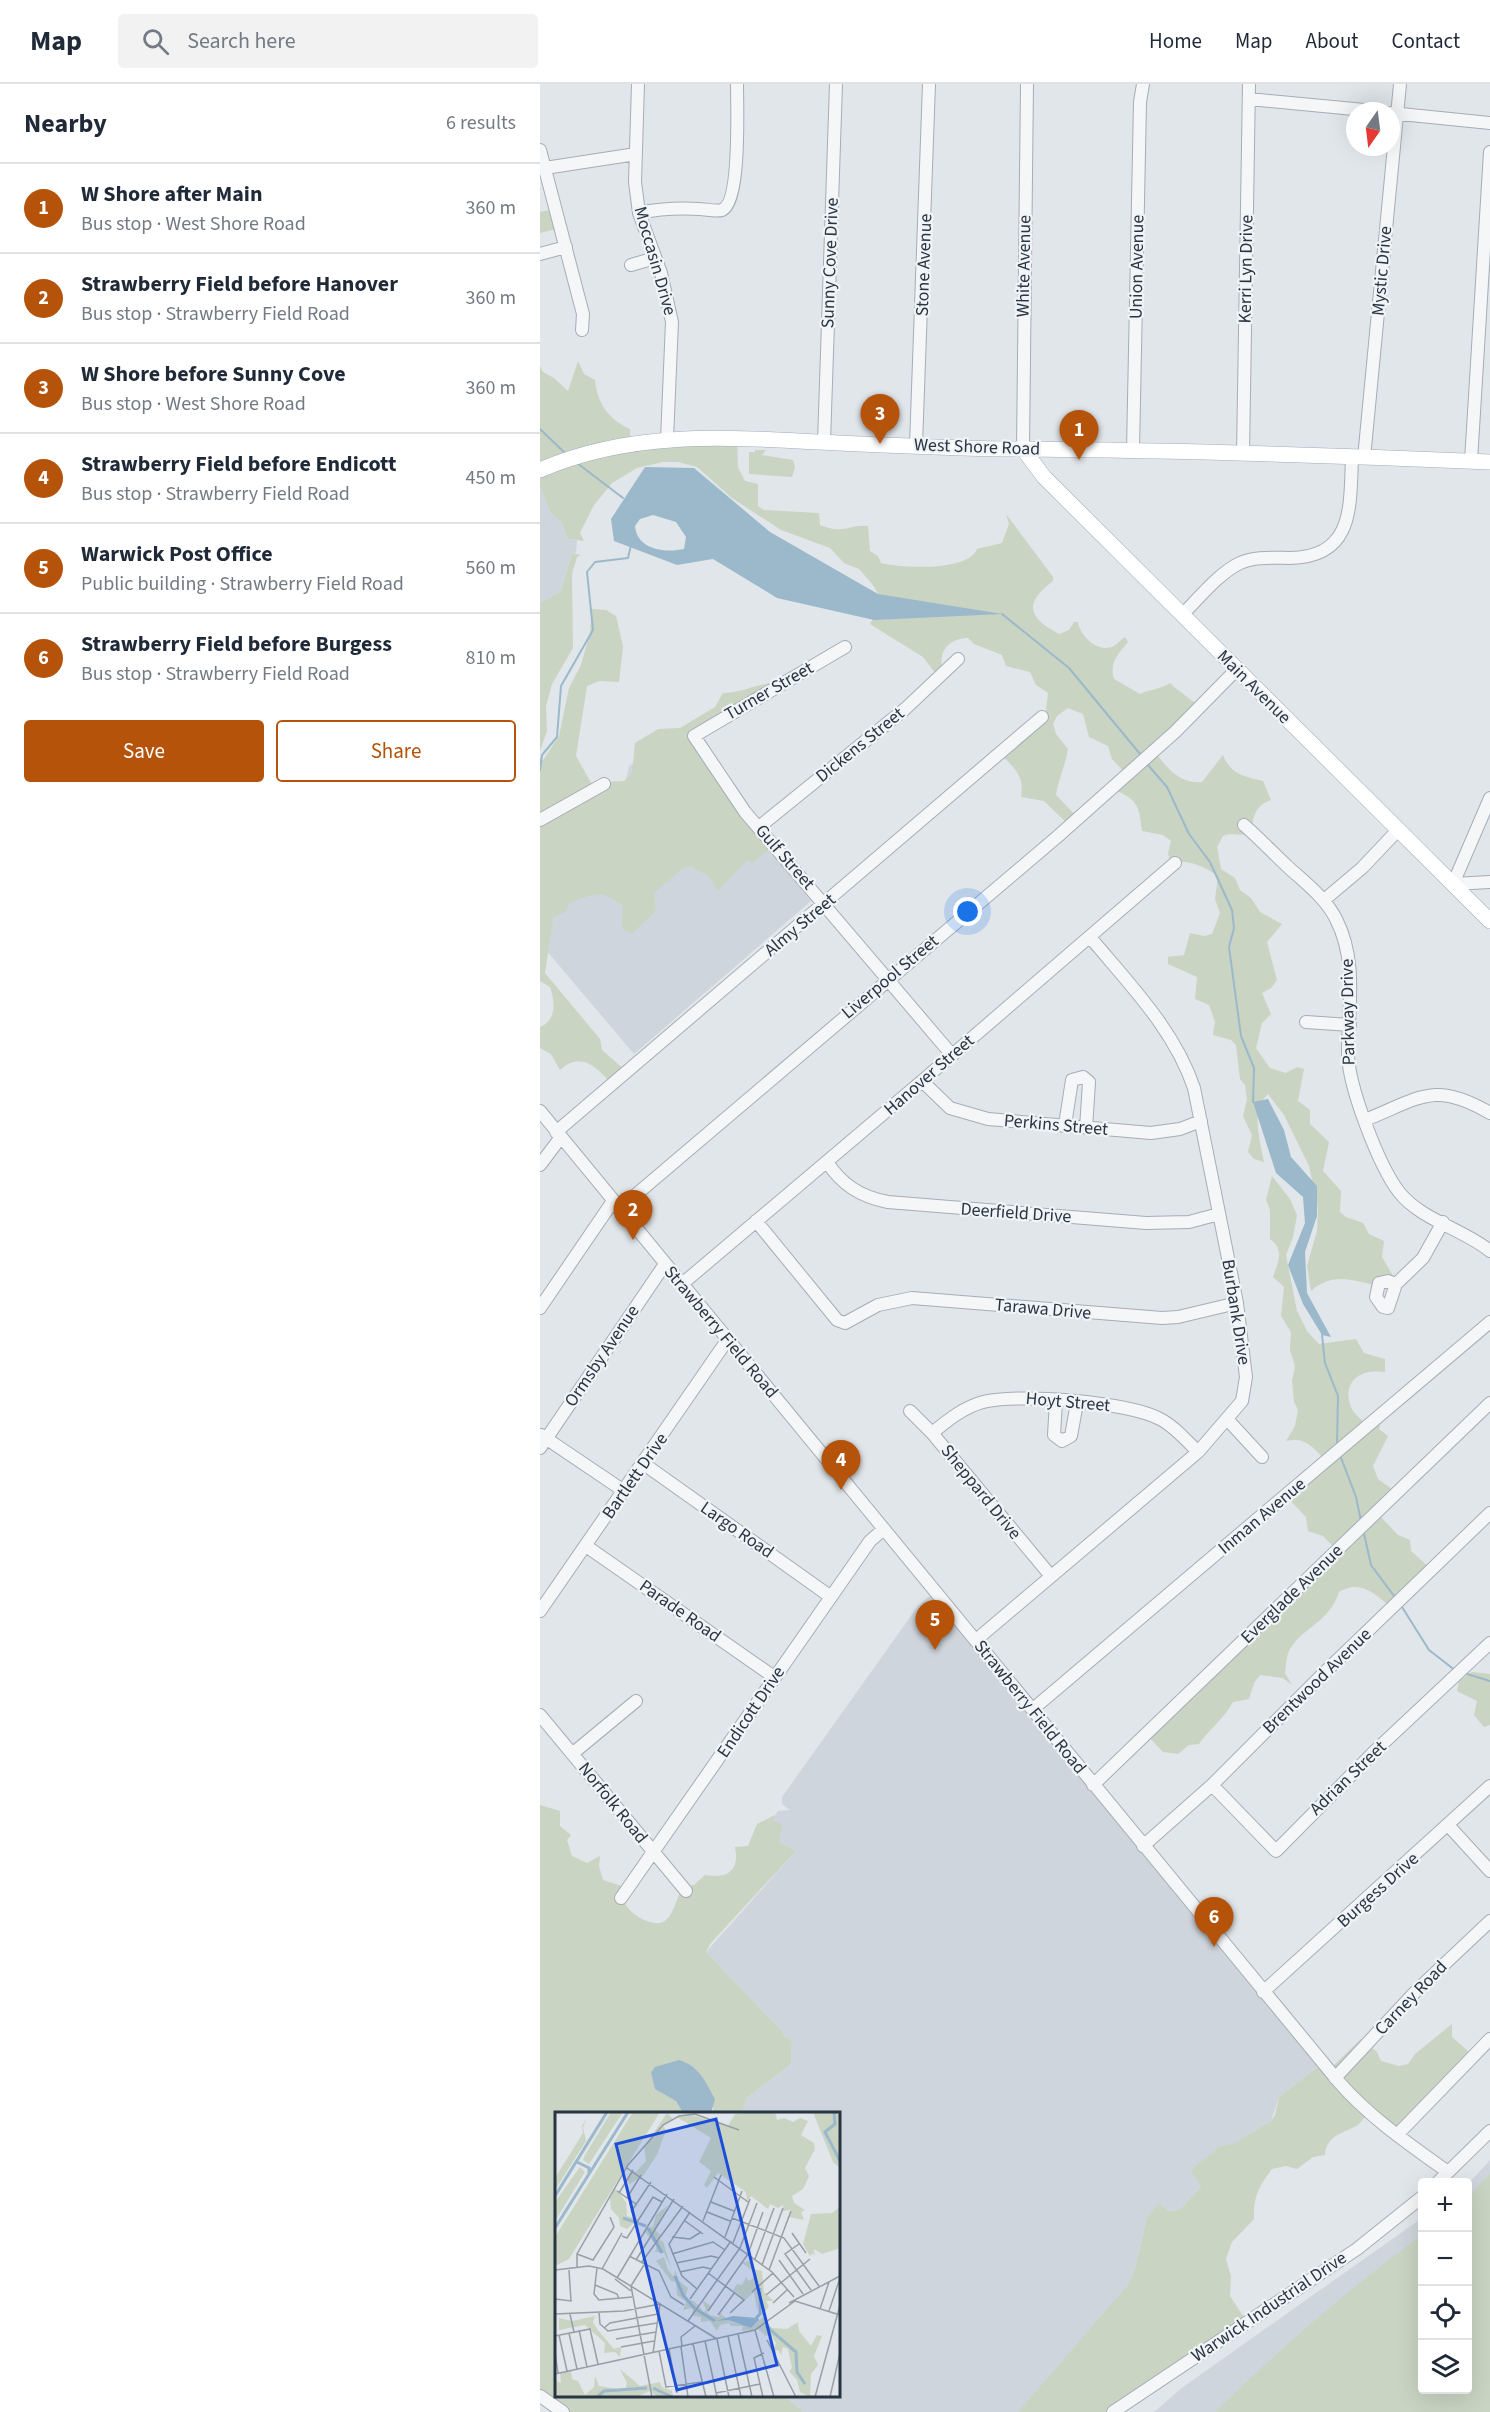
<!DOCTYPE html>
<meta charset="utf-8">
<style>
body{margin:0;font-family:"Source Sans 3",sans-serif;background:#f2f2f3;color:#1f2937}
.controls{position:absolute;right:18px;bottom:18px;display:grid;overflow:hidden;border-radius:6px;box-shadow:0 6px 24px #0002}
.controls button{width:54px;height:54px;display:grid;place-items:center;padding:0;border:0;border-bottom:2px solid #e0e1e3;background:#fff;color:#1f2937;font:30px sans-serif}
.compass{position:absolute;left:806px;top:18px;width:54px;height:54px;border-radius:50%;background:#fff;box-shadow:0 6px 24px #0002;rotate:194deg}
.you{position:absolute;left:428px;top:828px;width:21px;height:21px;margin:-15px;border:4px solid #fff;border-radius:50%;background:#1a73e8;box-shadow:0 0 0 9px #1a73e833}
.badge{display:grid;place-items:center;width:39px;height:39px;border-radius:50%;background:#b45309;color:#fff;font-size:20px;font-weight:700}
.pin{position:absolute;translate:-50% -50px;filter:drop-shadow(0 2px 3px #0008)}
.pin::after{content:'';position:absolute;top:32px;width:21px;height:18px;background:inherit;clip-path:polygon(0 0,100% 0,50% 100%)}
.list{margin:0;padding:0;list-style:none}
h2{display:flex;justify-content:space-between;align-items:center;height:78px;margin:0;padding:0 24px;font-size:26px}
h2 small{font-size:20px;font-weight:400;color:#747a83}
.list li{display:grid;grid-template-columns:39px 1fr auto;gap:18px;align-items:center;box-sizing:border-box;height:90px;padding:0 24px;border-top:2px solid #e0e1e3}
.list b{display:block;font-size:22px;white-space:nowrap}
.list p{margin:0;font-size:20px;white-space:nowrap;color:#747a83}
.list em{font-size:20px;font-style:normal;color:#747a83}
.actions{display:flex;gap:12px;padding:18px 24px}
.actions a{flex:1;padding:14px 0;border:2px solid #b45309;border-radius:6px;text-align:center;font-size:21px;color:#b45309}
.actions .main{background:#b45309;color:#fff}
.icon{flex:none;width:33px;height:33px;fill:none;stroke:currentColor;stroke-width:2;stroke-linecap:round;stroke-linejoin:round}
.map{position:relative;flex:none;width:950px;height:2328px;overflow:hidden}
header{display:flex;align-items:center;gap:36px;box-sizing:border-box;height:84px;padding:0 30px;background:#fff;border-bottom:2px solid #e0e1e3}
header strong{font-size:28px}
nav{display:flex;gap:33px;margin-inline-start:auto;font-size:21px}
.search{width:420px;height:54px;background:#f2f2f3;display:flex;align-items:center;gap:15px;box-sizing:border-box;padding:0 21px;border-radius:6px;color:#747a83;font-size:22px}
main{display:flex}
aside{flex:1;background:#fff}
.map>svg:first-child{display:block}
</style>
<header>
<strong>Map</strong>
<div class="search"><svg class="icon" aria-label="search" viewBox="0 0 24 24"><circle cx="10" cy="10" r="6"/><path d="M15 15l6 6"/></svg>Search here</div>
<nav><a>Home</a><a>Map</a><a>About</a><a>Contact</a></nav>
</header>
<main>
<aside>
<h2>Nearby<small>6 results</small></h2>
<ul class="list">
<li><span class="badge">1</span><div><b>W Shore after Main</b><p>Bus stop · West Shore Road</p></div><em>360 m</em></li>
<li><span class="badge">2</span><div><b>Strawberry Field before Hanover</b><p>Bus stop · Strawberry Field Road</p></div><em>360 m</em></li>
<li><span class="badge">3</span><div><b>W Shore before Sunny Cove</b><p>Bus stop · West Shore Road</p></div><em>360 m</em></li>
<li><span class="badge">4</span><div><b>Strawberry Field before Endicott</b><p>Bus stop · Strawberry Field Road</p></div><em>450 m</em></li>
<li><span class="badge">5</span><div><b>Warwick Post Office</b><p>Public building · Strawberry Field Road</p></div><em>560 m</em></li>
<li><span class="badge">6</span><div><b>Strawberry Field before Burgess</b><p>Bus stop · Strawberry Field Road</p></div><em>810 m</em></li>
</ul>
<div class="actions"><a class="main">Save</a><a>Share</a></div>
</aside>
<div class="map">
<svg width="950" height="2328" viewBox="0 0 950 2328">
<rect width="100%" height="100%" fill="#e1e6ea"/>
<!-- built -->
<path fill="#cfd5dc" d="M0,402L10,428L22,439L28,455L37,456L36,469H32L21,507L0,519Z
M141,646L271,817L94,970L0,859V795L86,696L89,682Z
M394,1508L780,1981L739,2013L731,2037L651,2086L661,2103L639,2126L628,2127L619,2120L607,2133L595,2185L588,2201L526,2276L478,2328H263L245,2312H298V2030L202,2029L207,2014L251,1980L252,1956L243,1952L242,1947L166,1868L256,1767L239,1758L232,1736L238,1727L250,1726L242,1720V1713L378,1522Z
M950,2076V2328H614L643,2303L882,2134V2306H928V2100Z"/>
<!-- green -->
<path fill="#c9d4c2" d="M14,125L20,144L0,149V128Z
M38,277L44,290L55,296C57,319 69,336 90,345L91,358L197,353L198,383L205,397L218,400V422L224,426L279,429L280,441C304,451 309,440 328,442L330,467L338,472L341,479C361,484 428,488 437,465L462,459L469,440L466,430L513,493V497C484,519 487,533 519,550L529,546L534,538H538C540,552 558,570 574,562C578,560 581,555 585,553L588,558C578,570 569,579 574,595L600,610C611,605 621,605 630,599C639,608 649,613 658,622L615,668C627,684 639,700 662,698L683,671C690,690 705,693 723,697L731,716C716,720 711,734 713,749C702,753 693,748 683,752L677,763L681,785L695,794L700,806L711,814L720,828L742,840L727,858L737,896L731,904L722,909L731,930L722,939L716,964L730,984L746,989L757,983L764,985L758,1017L770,1026V1040L789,1058L783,1087L801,1107L800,1128L806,1133L823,1139L829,1150L844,1157L842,1173L856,1197L845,1204C817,1198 795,1186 771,1207L767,1182L777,1147L778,1125L769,1082L744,1031L728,1010C710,1026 720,1056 724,1078L714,1075L708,1068L712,1051L703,1032L707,1015L705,1001L700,995L696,961L691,956L673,951L675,938L669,921L655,915L657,893L628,880V873L644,871L650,849L664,852L672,850L680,829L675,815L678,793C667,783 646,774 632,780L628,770L631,757L623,751L602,747C599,720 597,715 572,705L586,690L572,675L568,662L549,653L543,630L528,624L517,632L513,640L516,650L528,665C525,682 519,694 516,711L538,734L529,741L504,717L481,713C485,692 474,683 459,669L506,627L508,609L496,601L490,588L466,582L462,571L434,560L428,554C409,554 397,568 403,587L396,590L383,573L330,540L343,518L333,501L319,485L304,479L290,464L241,446L192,414L157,383L138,378H123L97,384L72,399L54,421L40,449L44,457L28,455L22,439L10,428L0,402V282L3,288L14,294L28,307Z
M215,366H226L222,371L253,376L255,383L252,393L209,390V368H215Z
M32,469L41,471L37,473L32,490L33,564L12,600L6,622L7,647L0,667V519L21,507Z
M52,525L66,526L76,532L83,562L79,598L59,597L47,602L36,672L54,704L65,698L84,697L92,689L95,659L118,645L140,644L175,623L183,609C201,609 214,601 232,599L237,608L159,657L229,765L213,779L207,776L178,807L168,792L151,782L143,784L114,809L116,827L91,850L82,844L83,822C58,804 56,810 29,819L26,827L13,834L5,889L60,955L62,966L85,986L71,999C56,982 40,967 20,986L11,970L0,964V943C17,936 15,918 10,903L0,897V674L3,676L19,652L29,604L41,581L50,548Z
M732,1092L750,1115L757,1131L753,1153L746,1171L757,1227L767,1247L779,1260L816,1255L824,1269L845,1275V1288C822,1284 801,1297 811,1323C813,1329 822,1336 827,1341L836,1337L840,1342L839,1345L848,1352L833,1382L838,1395L856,1408L837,1429L858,1451L870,1456L871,1467L890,1484L851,1523C835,1510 820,1495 799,1508C789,1539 764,1542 750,1565C746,1572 746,1582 745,1589L752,1601L743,1594L720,1591L714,1599L709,1615L693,1618C684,1635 670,1644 659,1660L649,1661L638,1670L623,1668L607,1651L795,1464L783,1452L768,1447L766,1433L747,1413L784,1375C772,1362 765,1353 746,1357L755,1342L758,1326L754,1318L752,1297L755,1282L750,1266L751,1248L741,1232L744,1203L733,1193C738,1178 745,1166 730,1155V1126L726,1116Z
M932,1588L950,1590V1641L944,1643L934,1631L937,1617L917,1607L919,1597Z
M0,1721L20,1727V1742L31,1751L27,1756L32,1772L47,1779L60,1772L59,1782L63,1796L85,1803C84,1808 83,1813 84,1817C88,1830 115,1846 126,1836C134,1830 137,1812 143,1803L154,1801L165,1791C187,1795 200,1787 195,1763L208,1762L217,1740L235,1731L233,1736L242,1741L239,1758L256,1767L170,1860L166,1868L242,1947L243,1952L252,1956L251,1980L207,2014L202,2029H171L174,2024L111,1989L116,2005L136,2017L143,2029L16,2030V2312H245L263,2328H26L0,2308Z
M912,1940V1953L930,1969L855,2048L830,2027C826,2031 821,2039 816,2042C803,2049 786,2052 785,2071L773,2073L757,2085L746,2082L732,2085C719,2102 713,2113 714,2135L692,2158L686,2175L691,2192L690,2212L707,2238L574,2328H478L588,2201L595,2185L607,2133L619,2119L628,2127L639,2126L661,2103L651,2087L654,2083L681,2062L693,2060L731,2037L735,2031L739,2013L780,1981L790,1985L821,1955L837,1968L841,1977L859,1982L868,1980L875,1970Z
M950,2090V2328H675C741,2264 808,2205 882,2151V2306H928V2113Z"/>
<!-- water -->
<path fill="#9bb9cb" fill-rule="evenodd" d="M105,383L154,384L230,448L338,510L462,530L334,536L237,514L173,475L137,481L74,457L71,435ZM113,431L136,438L146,453L144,465C125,469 97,466 95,442L100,435Z
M728,1015L744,1046L751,1073L777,1102V1132L765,1168L767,1209L791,1253L782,1251L763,1220L748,1181L765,1139L763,1113L736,1089L713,1018Z
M139,1976C159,1982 165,1997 175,2015L171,2029H143L136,2017L115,2005L111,1989L115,1983Z"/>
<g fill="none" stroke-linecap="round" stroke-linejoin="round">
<!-- stream -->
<path stroke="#9bb9cb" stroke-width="2" d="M0,345L26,370
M37,379L83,414
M462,530L529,584L600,670
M608,681L627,703L649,750L670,778L692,826L694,844L689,863L701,952L714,984L713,1018
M0,686L2,671L17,653L21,602L53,546L47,488L55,478L88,474L91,461
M782,1251L785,1279L798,1312L797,1360
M800,1371L816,1413L821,1437
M823,1445L831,1481L854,1512
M862,1523L889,1566L916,1587
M924,1589L950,1597"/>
<defs>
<path id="minor" d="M98,0L95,98L99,129L121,189L132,238L127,355
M709,15L835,27
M851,29L950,39
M0,66L43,230L42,246
M5,84L96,70
M99,129C118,125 139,124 159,125C166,125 175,128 182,126C201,118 197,21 197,0
M0,170L26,163
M91,181L115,174
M284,358L296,0
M376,361L389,0
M483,365L487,0
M593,366L600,18L603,0
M703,370L709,0
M824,374L860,0
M931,377L950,68
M642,531C659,514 679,489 700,479C715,472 734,474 750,474C814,473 810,423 812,373
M305,563L154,652L205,728L412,971
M0,736L64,700
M704,741C719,754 732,768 747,782C764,798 785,813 796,835C818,878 808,923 808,969C808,1002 839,1082 859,1108C881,1136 923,1145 950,1167
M219,743L365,625L418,575
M913,800L950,714
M913,800L950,798
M784,816L822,784L858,746
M766,938L810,941
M382,997L410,1024L448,1035L611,1049L640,1045L661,1037
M0,1027L798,1997C829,2033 870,2061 908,2088
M825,1036C880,1014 894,996 950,1029
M525,1041L532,996L543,993L549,998L546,1044
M16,1048L502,633
M287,1078C302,1101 321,1113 348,1118L606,1139L649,1138L679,1130
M0,1081L21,1053
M79,1125L517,753L635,648L697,585
M216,1137L297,1236L305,1239L338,1221L372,1214L622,1234L638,1233L697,1219
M142,1200L382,997L635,779
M856,1200L848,1224L843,1223L836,1213L839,1199L848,1197L856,1200L883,1174L903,1138
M0,1224L73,1117
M516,1317L514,1351L522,1357L531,1352L537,1319
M370,1327L392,1349L510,1491
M687,1335L722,1373
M392,1349C408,1336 424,1323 443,1318C479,1309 588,1318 620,1335C634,1342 647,1357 658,1368
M1,1351L84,1407
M0,1364L125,1180
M104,1380L291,1513
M46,1462L234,1593
M0,1527L188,1255
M436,1556L658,1368L702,1317L706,1293L697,1219L654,1004C634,945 589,900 550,853
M493,1625L950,1238
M0,1631L146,1807
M32,1670L96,1617
M553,1701L950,1319
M672,1701L736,1767L836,1666L950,1559
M908,1741L950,1787
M603,1762L672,1701L782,1591L950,1429
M81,1814L291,1513L330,1457L344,1445
M723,1908L950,1702
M795,1994L876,1907L950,1837
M857,2051L950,1955
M898,2098L950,2047
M0,2312L23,2328
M573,2328L817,2165L882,2113"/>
<path id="major" d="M483,365L504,393L950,837
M0,386C89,347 184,353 279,358C341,361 404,364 466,365C627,366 789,371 950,378"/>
</defs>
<!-- minor casing -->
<use href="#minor" stroke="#a6adb5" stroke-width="14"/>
<!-- major casing -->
<use href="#major" stroke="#a0acb6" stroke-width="16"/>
<!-- minor -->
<use href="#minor" stroke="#f4f6f8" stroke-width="12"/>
<!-- major -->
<use href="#major" stroke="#fff" stroke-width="15"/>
</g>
<g text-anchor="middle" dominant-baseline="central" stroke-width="4.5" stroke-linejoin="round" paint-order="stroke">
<!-- street labels -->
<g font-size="18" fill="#293543" stroke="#f1f4f7">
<text transform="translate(115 177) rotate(74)">Moccasin Drive</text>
<text transform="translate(290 179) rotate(-88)">Sunny Cove Drive</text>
<text transform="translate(384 181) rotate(-88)">Stone Avenue</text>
<text transform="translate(484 182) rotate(-89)">White Avenue</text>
<text transform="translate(597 183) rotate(-89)">Union Avenue</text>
<text transform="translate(706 185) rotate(-89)">Kerri Lyn Drive</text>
<text transform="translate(842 187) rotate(-85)">Mystic Drive</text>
<text transform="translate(437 363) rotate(2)">West Shore Road</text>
<text transform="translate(714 603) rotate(45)">Main Avenue</text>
<text transform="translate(229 607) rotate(-30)">Turner Street</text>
<text transform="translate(320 661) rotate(-39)">Dickens Street</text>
<text transform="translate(245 773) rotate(49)">Gulf Street</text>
<text transform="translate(260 841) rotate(-40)">Almy Street</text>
<text transform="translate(350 893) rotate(-40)">Liverpool Street</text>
<text transform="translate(808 928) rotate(-91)">Parkway Drive</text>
<text transform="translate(389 991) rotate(-41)">Hanover Street</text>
<text transform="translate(516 1041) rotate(5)">Perkins Street</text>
<text transform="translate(476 1129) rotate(4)">Deerfield Drive</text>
<text transform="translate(503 1225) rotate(5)">Tarawa Drive</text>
<text transform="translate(696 1228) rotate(81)">Burbank Drive</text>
<text transform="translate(181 1248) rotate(50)">Strawberry Field Road</text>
<text transform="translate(62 1272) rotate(-56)">Ormsby Avenue</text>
<text transform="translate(528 1318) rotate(5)">Hoyt Street</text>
<text transform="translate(95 1392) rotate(-55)">Bartlett Drive</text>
<text transform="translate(441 1408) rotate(51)">Sheppard Drive</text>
<text transform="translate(722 1432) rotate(-40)">Inman Avenue</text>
<text transform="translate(197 1446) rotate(35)">Largo Road</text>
<text transform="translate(752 1510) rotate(-44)">Everglade Avenue</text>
<text transform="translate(140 1527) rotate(35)">Parade Road</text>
<text transform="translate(777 1597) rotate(-44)">Brentwood Avenue</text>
<text transform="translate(490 1623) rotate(51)">Strawberry Field Road</text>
<text transform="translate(211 1628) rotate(-56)">Endicott Drive</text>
<text transform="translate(808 1694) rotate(-44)">Adrian Street</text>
<text transform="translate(73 1719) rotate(51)">Norfolk Road</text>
<text transform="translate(838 1806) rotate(-42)">Burgess Drive</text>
<text transform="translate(871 1914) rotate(-46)">Carney Road</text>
<text transform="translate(729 2223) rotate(-34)">Warwick Industrial Drive</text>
</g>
</g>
<!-- overview -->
<g transform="translate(15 2028)">
<rect width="285" height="285" fill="#e1e6ea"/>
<path d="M56,0H68L34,52L28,48L30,43ZM78,0H105L14,147L0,154V125ZM205,0H220L222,8L229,6L238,10L245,6L253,9L246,23L259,31L260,37L250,56L254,64L248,77L237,84L239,91L250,98L246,100L249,108L234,105L236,98L228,99V93L223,96L215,92L213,97L196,84L192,89L191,80L163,61L152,76L149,73L156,59L144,50L156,26L122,5L134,2L173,14L180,2ZM258,0H285V56L278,50ZM112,1L118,7L108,14L111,18L102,43L88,64L75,72L72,69L78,59L81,60L91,49L89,35ZM32,6L28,15L31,29L0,78V66L28,21L27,14ZM25,55L30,60L0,109V90ZM60,76L71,90L72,104L83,107L72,117L65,114L64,106L56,97L55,85ZM113,93L100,118L106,123L103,128L108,129L116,156L109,141L100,140L102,134L89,119L98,114L101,103ZM285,95V136L267,142L259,137L260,144L258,141L255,144L248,132L256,102L277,101ZM109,145L113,158L119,165L120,158L124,169L133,176L130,187L139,189L149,200L151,198L147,188L156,194L152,200L155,203L164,205L165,201L176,210L185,212L196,216L208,205L217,216L232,217L243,210L244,219L256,234L262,223L267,224L259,244L263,253L256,262L255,285L245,280L242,268L234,259L237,256L233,237L228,235L226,243L223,238L218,240L221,231L215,222L211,224L203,217L186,219L188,214H176L174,211L165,213L162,219L155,209L146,210V205L137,204L138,196L128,198L131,190L122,183L121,170L116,169L101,149ZM194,149L198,157L207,159L209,180L219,189H211L214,194L207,204L205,182L202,199L199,180L185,193L188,187L178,178L182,172L187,173L191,165L194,169L199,165L198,159L187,151ZM40,204L38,210L42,217L59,237L66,235L65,245L60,240L49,241L50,231L30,213L4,218V206L17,209ZM65,257L85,274L105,270L107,275L117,279L118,285H103L95,279L81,285H0V268L6,271L5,261L16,258L17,267L23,269L30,283L39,275L40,264L44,274L70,278L72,271Z" fill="#c9d4c2"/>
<path d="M178,204L203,206L204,208L196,216L173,208L160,209Z" fill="#9bb9cb"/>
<path fill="none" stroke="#9bb9cb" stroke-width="3" d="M279,0L280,12L270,20L285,49M22,50L34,56V62M0,84L52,0M68,106L91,114M0,116L73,0M93,116L107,141M120,164L128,183L140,197M142,198L160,209M201,206L205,202V176M211,214L241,240L242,260L250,272M98,276L117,285M42,285L49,279L92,276"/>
<path fill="none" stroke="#979fa7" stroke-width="1.5" d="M72,56L217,160L239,185M159,65L193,90M62,79L81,92M64,81L78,58M72,86L86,63M156,90L179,99M76,100L96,70M135,100L114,132L127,164L142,177M152,100L175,109M177,106L229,126L264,174M130,109L148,122M148,109L166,63M237,121L251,141M67,124L72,126L98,85L107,90M117,125L135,127L146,120M170,125L187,79M178,131L195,87M244,132L230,142L256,178M185,136L202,91M22,142L38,148L59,115L55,105M117,142L158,130L170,138M193,142L208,100M74,144L104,159L116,185L129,193M200,147L219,96M81,148L119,87M224,148L248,182M86,151L128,94M121,151L156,144L164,146M89,153L76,174L97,285M207,153L228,96M22,155V142L73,53L108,13L124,4L140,2L184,18M42,156L40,173L62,182L64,187M47,157L67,121M0,158L34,154L48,157L162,227M214,158L236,99M125,160L148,155L156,157M153,161L189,188L175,201M62,166L112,82M60,167L76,179M40,173L39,182L44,188L77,185M197,180L218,161M211,183L255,147M0,187L16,189L14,158M135,187L176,129M218,191L233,177M234,191L285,164M265,197L274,170M153,199L193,142M274,199L285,166M44,200L45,212L53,219L102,211M0,202L69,199L105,192L98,241M15,202L19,220M163,203L180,180M133,209L185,136M49,216L55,211L103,202M24,218L32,255M200,218L219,285M14,221L22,257M183,222L197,285M4,223L12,259M0,224L35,217L43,252M173,224L186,285M61,227L101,220M162,227L174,285M212,228L241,285M150,229L162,285M138,232L151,285M127,234L126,225L140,214M66,235L99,229M126,235L133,285M114,237L122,281M104,239L111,275L147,270M0,241L3,261M0,262L200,218L240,189L285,203M161,281L205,272M208,285L199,246L209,241M260,285L285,193M275,285L285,241"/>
<path fill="#1d4ed8" fill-opacity="0.15" stroke="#1d4ed8" stroke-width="3" d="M161,7L222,253L122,278L61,32Z"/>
<rect width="285" height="285" fill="none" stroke="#293543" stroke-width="3"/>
</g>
</svg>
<div class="controls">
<button>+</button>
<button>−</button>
<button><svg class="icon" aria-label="locate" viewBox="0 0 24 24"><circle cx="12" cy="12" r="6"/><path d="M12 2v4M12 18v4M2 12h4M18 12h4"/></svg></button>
<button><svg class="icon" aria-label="layers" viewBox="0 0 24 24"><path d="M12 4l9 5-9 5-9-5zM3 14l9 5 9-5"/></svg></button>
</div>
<svg class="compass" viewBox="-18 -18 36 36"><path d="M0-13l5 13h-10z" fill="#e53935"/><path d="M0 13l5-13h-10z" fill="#747a83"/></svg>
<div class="you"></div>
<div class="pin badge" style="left:539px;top:376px">1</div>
<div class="pin badge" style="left:93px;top:1156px">2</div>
<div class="pin badge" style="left:340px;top:360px">3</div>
<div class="pin badge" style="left:301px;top:1406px">4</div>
<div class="pin badge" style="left:395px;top:1566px">5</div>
<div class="pin badge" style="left:674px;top:1863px">6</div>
</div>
</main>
